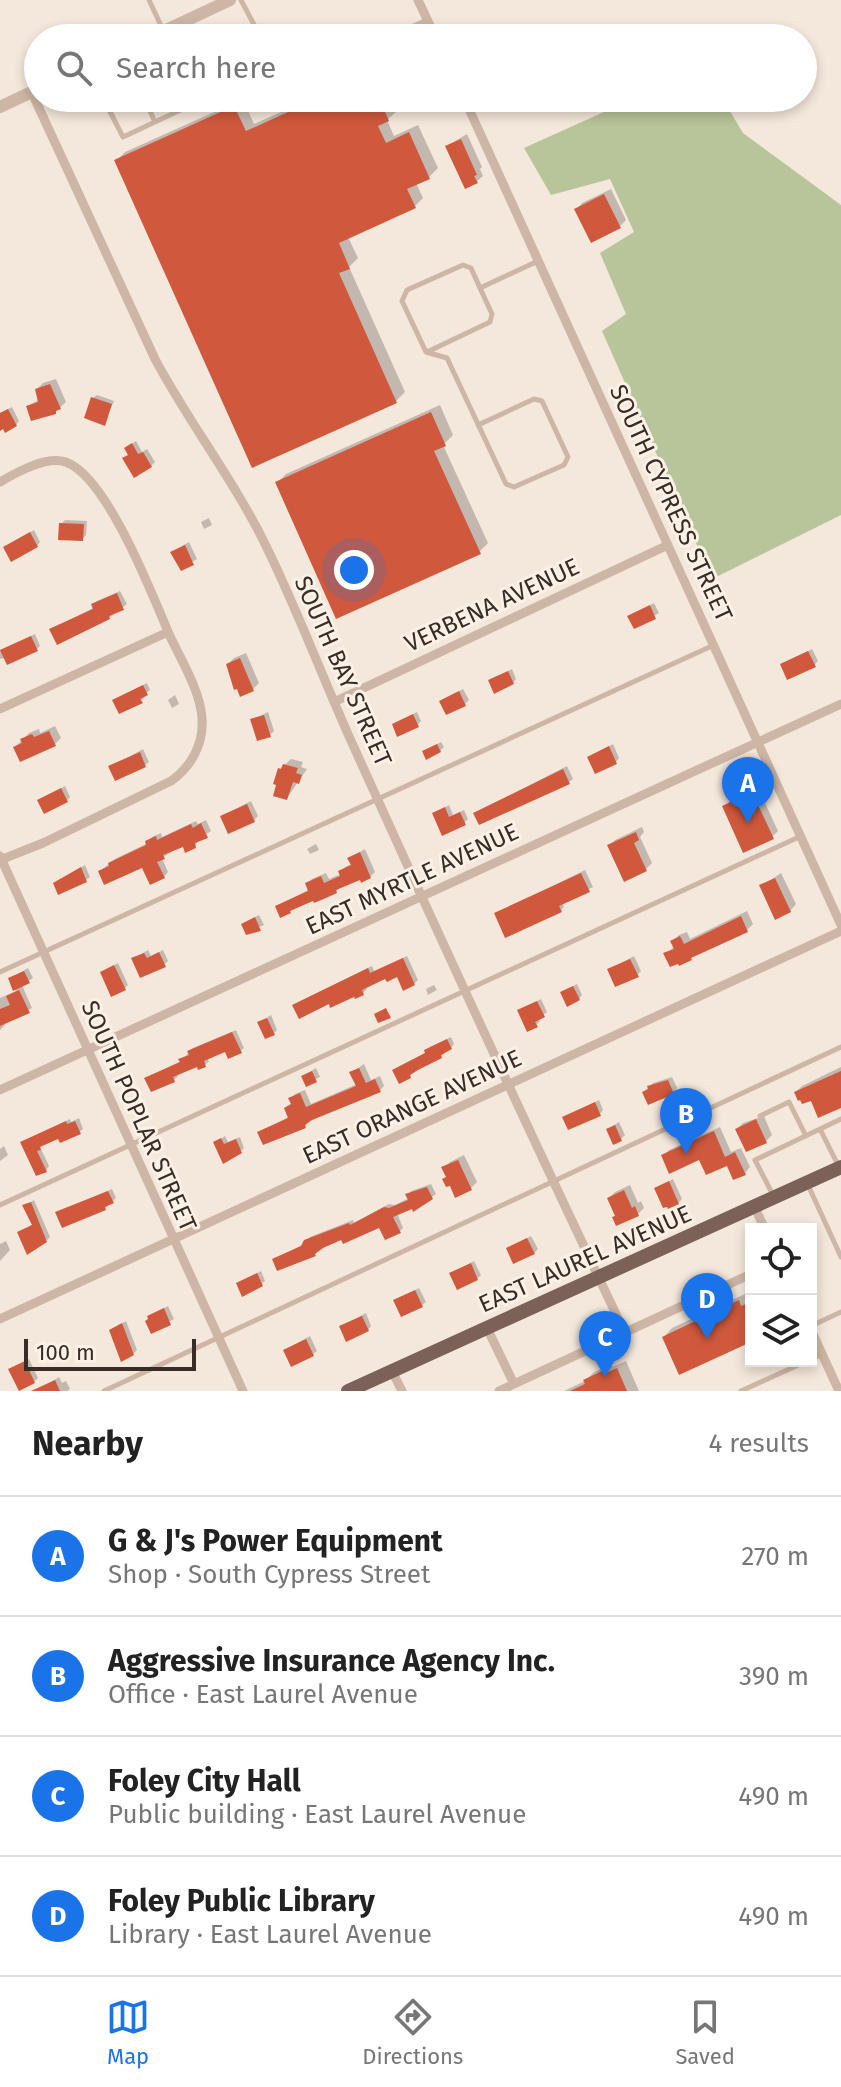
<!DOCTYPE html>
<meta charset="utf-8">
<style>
body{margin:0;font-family:"Fira Sans",sans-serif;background:#f2f2f2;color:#222}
.controls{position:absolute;right:24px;bottom:24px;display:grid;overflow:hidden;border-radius:0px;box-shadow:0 4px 12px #0003}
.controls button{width:72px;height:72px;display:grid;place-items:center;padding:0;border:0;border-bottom:2px solid #e0e0e0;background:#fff;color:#222;font:40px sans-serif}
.scale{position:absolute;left:24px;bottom:20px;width:172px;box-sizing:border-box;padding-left:8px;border:4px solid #382c27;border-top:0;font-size:22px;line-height:28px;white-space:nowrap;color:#382c27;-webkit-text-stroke:6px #fbf1e7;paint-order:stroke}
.you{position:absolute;left:354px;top:570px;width:28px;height:28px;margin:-20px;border:6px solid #fff;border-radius:50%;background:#1a73e8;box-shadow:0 0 0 12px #1a73e833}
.badge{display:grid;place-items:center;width:52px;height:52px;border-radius:50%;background:#1a73e8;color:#fff;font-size:26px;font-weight:700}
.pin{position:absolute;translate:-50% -66px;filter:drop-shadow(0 2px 4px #0008)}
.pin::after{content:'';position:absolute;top:42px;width:28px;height:24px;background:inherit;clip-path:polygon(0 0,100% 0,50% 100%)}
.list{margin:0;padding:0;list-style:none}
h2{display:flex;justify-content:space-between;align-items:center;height:104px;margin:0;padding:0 32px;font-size:34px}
h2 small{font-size:26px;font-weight:400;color:#767676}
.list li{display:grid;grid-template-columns:52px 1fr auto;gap:24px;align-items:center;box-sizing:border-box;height:120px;padding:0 32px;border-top:2px solid #e0e0e0}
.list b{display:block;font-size:30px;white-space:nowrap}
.list p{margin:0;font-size:26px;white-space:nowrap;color:#767676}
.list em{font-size:26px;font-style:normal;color:#767676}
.icon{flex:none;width:44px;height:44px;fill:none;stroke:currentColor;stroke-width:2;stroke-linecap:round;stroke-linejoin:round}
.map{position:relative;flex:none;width:841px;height:1391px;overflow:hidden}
.search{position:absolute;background:#fff;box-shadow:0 4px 12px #0003;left:24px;right:24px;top:24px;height:88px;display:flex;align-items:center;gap:20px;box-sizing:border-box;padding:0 28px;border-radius:44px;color:#767676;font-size:30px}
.sheet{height:584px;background:#fff}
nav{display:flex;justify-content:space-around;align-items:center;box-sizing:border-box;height:112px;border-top:2px solid #e0e0e0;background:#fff;font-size:22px;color:#767676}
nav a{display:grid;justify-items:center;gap:4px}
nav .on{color:#1a73e8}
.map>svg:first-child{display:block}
</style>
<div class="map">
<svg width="841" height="1391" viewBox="0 0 841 1391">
<rect width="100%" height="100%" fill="#f4e7db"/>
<!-- green -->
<path fill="#b8c499" d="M635,98H722L743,133L841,205V515L712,579L602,331L626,314L600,253L634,232L610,179L551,195L524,148Z"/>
<!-- shadow -->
<path fill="#0003" d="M312,98H391L397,111L387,120L394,136L418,125L438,168L429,177L416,183L423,198L414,207L348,237L358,258L349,267L405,392L396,401L253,465L116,161L125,152L243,99L254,124Z
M467,134L482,167L480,169L483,176L476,182L447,146Z
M611,189L626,220L620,226L592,241L576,210L582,203Z
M56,379L66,402L55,412L28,406L40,399L37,389L43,383Z
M97,395L114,401L104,423L93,398Z
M440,405L453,435L443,445L488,543L479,552L277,483L286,474Z
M12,407L19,421L16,425L0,428V413Z
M136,441L142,452L147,449L155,462L151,466L129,455L130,445Z
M209,518L212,525L204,529L201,522Z
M65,520L87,521L86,535L82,539L61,524Z
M34,530L40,542L37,546L6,547Z
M189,542L197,559L182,568L172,552Z
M120,591L127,604L109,618L52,629L95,607L94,604L97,601Z
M654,603L659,613L635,627L630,616Z
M35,634L40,646L36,650L0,659V650Z
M812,649L818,661L814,665H782Z
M246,653L259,683L253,689L228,664L234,658Z
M512,669L516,679L513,683L490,681Z
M147,683L150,690L144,695L145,697L141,701L114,700Z
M463,689L469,700L465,704L442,701Z
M175,695L179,704L172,708L168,700Z
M268,712L274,731L270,735L252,720Z
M417,712L421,721L417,725L394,724Z
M55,726L61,738L55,744L15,747L29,733L39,729L40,733Z
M441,742L444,747L440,751H424Z
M613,744L619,758L616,762L589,757Z
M143,749L149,762L145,765L111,767Z
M291,759L303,762L301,767L307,769L287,798L279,784L280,769Z
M567,766L573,779L569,782L475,813Z
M65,786L70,797L67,801H39Z
M758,788L778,831L772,837L724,807L730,801Z
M251,801L258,816L254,820L222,816Z
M449,805L453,815L464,810L468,819L464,823L434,814Z
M206,820L211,831L199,839L195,846L184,844L162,858L168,872L164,877L143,865L100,871L115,859L148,843L152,837L161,833L162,837L196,821L198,824Z
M642,827L644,832L640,837L652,863L646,869L625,879L609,846L615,840Z
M316,844L319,850L310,854L307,849Z
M365,849L375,872L370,877H361L342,886L336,891L295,906L290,912L277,906L310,889L307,884L312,879L326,873L329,879L341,874L345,867L352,864L350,858Z
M85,865L90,877L86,880L55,883Z
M585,870L593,887L562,903L564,907L561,910L496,914Z
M781,873L796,904L790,911L762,886Z
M747,911L753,924L747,930L680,963L666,954L675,946L672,942L679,935L687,932L690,939Z
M259,915L264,925L247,933L243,924Z
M148,950L151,956L163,950L168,961L164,965L133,959Z
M407,956L418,980L414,984L398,974L365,986L367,989L363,993L330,1001L299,1002L372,966L374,971Z
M634,956L641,971L637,975L609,970Z
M118,963L128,985L124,989L102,972Z
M28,968L33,978L22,985L32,1008L4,1022L5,1025L0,1030V998L16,991L10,979Z
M577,984L582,995L579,999L562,992Z
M434,985L437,990L428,995L426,989Z
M541,999L547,1012L539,1018L540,1021L536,1025L519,1011Z
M271,1015L277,1030L274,1033L259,1023Z
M236,1030L244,1048L240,1051L226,1049L207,1058L209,1061L205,1065L198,1064L177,1074L178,1076L174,1080L147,1078L181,1061L193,1048Z
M451,1037L454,1044L451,1048L441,1056L417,1068L410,1076L394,1070L427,1052L430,1047Z
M364,1064L371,1080L380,1076L384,1086L380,1090L309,1121L305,1126L260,1133L290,1116L286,1108L292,1103L291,1099L295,1094L305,1090L311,1104L357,1084L352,1072Z
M841,1067V1105L796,1092L802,1086Z
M316,1068L320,1077L307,1084L303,1076Z
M672,1077L677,1088L673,1092H644L653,1083Z
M599,1100L603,1110L600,1114L564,1118Z
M764,1116L772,1135L766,1141L747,1150L737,1129L743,1123Z
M79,1118L83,1129L79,1132L59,1136L40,1147L49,1166L46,1170L23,1142L70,1119L71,1122Z
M619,1122L625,1135L621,1139L608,1129Z
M720,1127L731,1152L741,1148L750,1167L745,1173L728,1163L700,1157L663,1156L669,1150Z
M225,1136L228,1142L240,1137L244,1148L241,1151L215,1143Z
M4,1146L8,1155L0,1161V1149Z
M464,1155L477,1182L470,1189L447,1176L444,1168L450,1162Z
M673,1179L682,1199L678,1203L656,1188Z
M431,1184L436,1194L432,1197L397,1213L403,1228L400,1231L380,1225L342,1237L322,1247L314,1255L274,1260L304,1244L310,1237L353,1220L354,1223L389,1204L395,1205L409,1198L408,1195L411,1191Z
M630,1185L638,1203L641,1201L644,1208L638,1214L617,1215L609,1198L615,1192Z
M112,1189L116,1198L105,1208L58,1212Z
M34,1200L50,1237L46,1241L19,1233L33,1224L25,1206Z
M531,1236L538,1249L534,1253L508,1248Z
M6,1241L10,1250L0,1261V1244Z
M474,1261L481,1275L477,1279L451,1274Z
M261,1271L265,1281L261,1284L238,1283Z
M419,1288L426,1302L422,1305L395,1301Z
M747,1293L751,1299V1340L664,1337L672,1328Z
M168,1306L174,1319L152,1331L149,1316Z
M366,1313L371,1326L368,1330L341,1326Z
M126,1321L137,1350L133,1354L111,1330Z
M310,1336L317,1351L313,1354L285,1350Z
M29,1359L38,1378L34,1382L11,1369Z
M626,1361L639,1391H564L585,1381L594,1372L611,1364L612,1367Z
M59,1377L62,1383L66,1381L70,1389L67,1391H47L45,1386Z"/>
<!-- building -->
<path fill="#d0593d" d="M319,98H379L389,121L378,126L386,143L409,132L430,179L407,189L416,208L339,243L350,269L339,273L397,403L252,468L114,160L234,106L246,131Z
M461,139L477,175L474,176L478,183L465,189L445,146Z
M604,194L621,228L591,243L574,209Z
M50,384L61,409L56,411V414L31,421L26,406L38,402L35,389Z
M91,397L112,404L105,426L84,418Z
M8,409L17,426L5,433L3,429L0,431V413Z
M431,412L446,446L434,451L481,554L336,619L275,482Z
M132,443L138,454L143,452L152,467L134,478L122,458L128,455L124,448Z
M59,523L84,524L83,541L58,540Z
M30,532L38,547L11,562L3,547Z
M185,545L194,565L181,571L170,552Z
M117,593L124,610L109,616L110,619L57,645L49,629L93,609L91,604Z
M650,605L656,619L634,629L627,616Z
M31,636L38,651L7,665L0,650Z
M808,651L816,667L787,680L780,664Z
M240,658L254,691L240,697L237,689L234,690L226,664Z
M508,671L514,684L494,694L488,680Z
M143,685L148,695L140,699L143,703L119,714L112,700Z
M459,691L466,706L446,715L439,701Z
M413,714L419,727L397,737L392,724Z
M264,715L271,737L257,741L250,719Z
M49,731L56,746L20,762L13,747L22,743L20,739L32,734L34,737Z
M437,744L441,752L426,760L422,751Z
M609,746L617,764L595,774L587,757Z
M140,752L146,767L115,781L108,766Z
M283,764L298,768L296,773L302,775L299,784L293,782L287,800L273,796L276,785L273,784L278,768L281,769Z
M563,769L570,784L479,825L473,813Z
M61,788L68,802L44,814L37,800Z
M752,792L774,839L743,853L722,806Z
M247,804L255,822L228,834L220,816Z
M445,807L449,817L460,812L466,825L442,836L432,813Z
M201,823L208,838L195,843L196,848L185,853L183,847L163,855L165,859L157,862L165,878L150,885L142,868L104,885L98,871L109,866L108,863L146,845L145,841L156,836L157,840L191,824L193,828Z
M636,832L639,840L634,843L647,871L624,882L607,845Z
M360,852L371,878L361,883L360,880L336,890L337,893L326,898L314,903L313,901L290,911L291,913L280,918L275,906L308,891L305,883L321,876L324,883L340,876L338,871L351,865L347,858Z
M81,867L87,882L58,895L53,883Z
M581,873L590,892L559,906L562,912L505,938L494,913Z
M775,878L791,912L775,920L759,885Z
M741,916L748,932L691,958L692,960L679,966L678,964L670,967L663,953L674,949L670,941L680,936L684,944Z
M255,917L261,931L246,935L241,924Z
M159,952L166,967L140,978L131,958L144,953L147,958Z
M403,958L415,985L403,991L397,977L387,982L385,979L362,990L364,995L355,999L354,997L330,1008L329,1004L299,1019L292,1005L368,968L370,973Z
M630,959L639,977L615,987L607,969Z
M114,965L126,990L111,997L100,972Z
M24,971L30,983L13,991L8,978Z
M573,986L580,1000L567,1007L560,992Z
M19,990L30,1013L0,1026V1009L10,1005L6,996Z
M537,1001L545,1017L535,1022L538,1027L527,1032L517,1010Z
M386,1008L391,1018L378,1023L374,1014Z
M267,1018L275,1035L265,1039L257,1022Z
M232,1032L242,1053L228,1059L225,1052L204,1061L206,1067L198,1070L197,1067L173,1077L175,1082L151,1092L144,1078L180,1062L178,1059L189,1055L187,1051Z
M447,1039L452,1049L441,1055L442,1058L418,1070L410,1075L411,1078L399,1084L392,1070L425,1053L424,1050Z
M359,1068L366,1083L375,1079L381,1092L312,1120L305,1125L306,1128L263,1145L257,1132L288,1118L284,1108L291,1104L288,1098L300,1093L306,1107L356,1086L349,1072Z
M312,1071L317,1082L306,1087L301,1076Z
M841,1071V1108L818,1118L811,1101L802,1104L800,1100L798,1101L794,1092Z
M668,1080L674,1094L648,1105L642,1092L648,1089L647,1086Z
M595,1102L601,1116L568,1130L562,1117Z
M756,1119L767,1143L746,1152L735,1129Z
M66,1121L67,1124L75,1121L81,1134L60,1143L58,1139L40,1147L41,1150L37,1151L47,1172L36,1176L20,1142Z
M615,1125L622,1141L613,1145L606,1129Z
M714,1131L725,1157L735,1152L746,1175L733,1180L727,1166L706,1175L699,1160L669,1174L661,1155Z
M221,1138L224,1144L236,1139L242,1153L223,1164L213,1142Z
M458,1160L472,1190L455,1198L450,1186L446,1187L442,1179L446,1177L441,1167Z
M669,1181L679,1204L668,1209L667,1207L663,1208L654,1188Z
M427,1187L433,1199L413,1212L412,1209L393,1217L401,1233L385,1240L379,1228L343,1244L341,1240L323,1248L315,1254L316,1256L277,1271L272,1259L301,1246L304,1240L349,1223L350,1225L384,1207L389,1208L408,1200L405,1194Z
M624,1190L632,1208L635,1206L639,1216L616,1226L612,1217L615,1216L607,1198Z
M108,1191L114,1203L105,1207L106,1210L62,1228L55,1212Z
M31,1202L47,1242L27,1255L17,1232L32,1225L22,1205Z
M527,1238L535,1254L513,1264L506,1248Z
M471,1263L478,1280L457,1290L449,1273Z
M257,1273L263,1286L242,1297L236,1283Z
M415,1290L423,1307L401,1317L393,1300Z
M739,1300L741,1306L751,1302V1342L679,1375L662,1337Z
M164,1308L171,1325L151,1334L145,1321L148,1319L147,1316Z
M362,1316L369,1331L346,1342L339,1326Z
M122,1323L134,1355L121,1362L109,1330Z
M306,1339L314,1356L291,1367L283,1350Z
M25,1361L35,1383L19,1391L8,1369Z
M617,1368L627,1391H570L585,1384L583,1380L602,1371L604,1374Z
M55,1380L60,1391H31Z"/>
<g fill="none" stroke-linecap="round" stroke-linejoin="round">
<!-- service -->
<path stroke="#cdb6a5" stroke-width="5" d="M149,0L163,30
M241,0L261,38
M386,38L427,20
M103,98L123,137L206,98
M144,98L155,122
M177,98L183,109
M427,352L490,322L492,314L480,288
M478,425L534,399L542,401L568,457L564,465L514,487L506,484L447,358L426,352L402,301L407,290L463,265L471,268L480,288L538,261
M0,972L714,645
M760,1116L789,1102L806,1136
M820,1129L839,1167
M808,1185L841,1257
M773,1195L755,1160L841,1119
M0,1205L799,837
M811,1326L841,1312
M811,1359L821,1355
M104,1391L841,1047
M741,1391L807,1361"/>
<!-- minor -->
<path stroke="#cdb6a5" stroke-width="9" d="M418,0L436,38
M32,93L155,359C189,423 234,480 266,546C296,607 320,671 348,734C438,934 530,1133 624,1331
M464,98L841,925
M0,482C17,472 49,454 68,463C108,480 152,594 169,634C181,660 200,690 202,718C204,744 191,767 171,781L43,843L0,860
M334,702L668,545
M0,709L168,632
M0,856L243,1391
M0,1090L841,704
M754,1206L765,1229
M0,1319L841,931
M487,1328L514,1384
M811,1330L839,1391
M392,1371L402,1391
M499,1391L751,1274"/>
<!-- tertiary -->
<path stroke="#cdb6a5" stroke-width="12" d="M149,38L230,0
M0,107L38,89"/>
<!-- primary -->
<path stroke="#7b6157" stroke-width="14" d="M348,1391L841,1167"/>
</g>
<g text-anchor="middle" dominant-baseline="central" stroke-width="6" stroke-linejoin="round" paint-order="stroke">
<!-- street labels -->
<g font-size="24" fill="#382c27" stroke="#fbf1e7">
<text transform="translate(671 503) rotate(65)">SOUTH CYPRESS STREET</text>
<text transform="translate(492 605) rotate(-25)">VERBENA AVENUE</text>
<text transform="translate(343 671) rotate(66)">SOUTH BAY STREET</text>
<text transform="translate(412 879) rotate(-25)">EAST MYRTLE AVENUE</text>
<text transform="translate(412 1107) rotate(-25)">EAST ORANGE AVENUE</text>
<text transform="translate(139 1116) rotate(66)">SOUTH POPLAR STREET</text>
<text transform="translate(585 1259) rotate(-24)">EAST LAUREL AVENUE</text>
</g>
</g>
</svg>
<div class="controls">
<button><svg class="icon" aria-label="locate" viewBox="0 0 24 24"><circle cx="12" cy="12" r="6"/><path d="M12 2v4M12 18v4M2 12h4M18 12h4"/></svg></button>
<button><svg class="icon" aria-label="layers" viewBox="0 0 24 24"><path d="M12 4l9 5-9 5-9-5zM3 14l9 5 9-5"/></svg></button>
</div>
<div class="scale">100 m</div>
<div class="you"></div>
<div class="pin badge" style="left:748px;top:823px">A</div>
<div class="pin badge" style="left:686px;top:1154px">B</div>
<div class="pin badge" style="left:605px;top:1377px">C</div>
<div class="pin badge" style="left:707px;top:1339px">D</div>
<div class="search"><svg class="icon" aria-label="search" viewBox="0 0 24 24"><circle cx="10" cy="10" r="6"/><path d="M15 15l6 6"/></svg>Search here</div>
</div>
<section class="sheet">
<h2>Nearby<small>4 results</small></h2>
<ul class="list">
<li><span class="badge">A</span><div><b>G &amp; J's Power Equipment</b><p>Shop · South Cypress Street</p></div><em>270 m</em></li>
<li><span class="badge">B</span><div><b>Aggressive Insurance Agency Inc.</b><p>Office · East Laurel Avenue</p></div><em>390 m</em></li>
<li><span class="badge">C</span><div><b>Foley City Hall</b><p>Public building · East Laurel Avenue</p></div><em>490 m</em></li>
<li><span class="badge">D</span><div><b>Foley Public Library</b><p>Library · East Laurel Avenue</p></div><em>490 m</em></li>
</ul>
</section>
<nav>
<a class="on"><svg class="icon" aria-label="map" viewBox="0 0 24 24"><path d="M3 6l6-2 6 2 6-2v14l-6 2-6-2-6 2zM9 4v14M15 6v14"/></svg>Map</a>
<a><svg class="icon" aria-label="directions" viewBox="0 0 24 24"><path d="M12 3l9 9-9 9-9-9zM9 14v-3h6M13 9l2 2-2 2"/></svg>Directions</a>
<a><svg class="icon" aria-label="saved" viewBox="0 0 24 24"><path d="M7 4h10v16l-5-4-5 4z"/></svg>Saved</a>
</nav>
